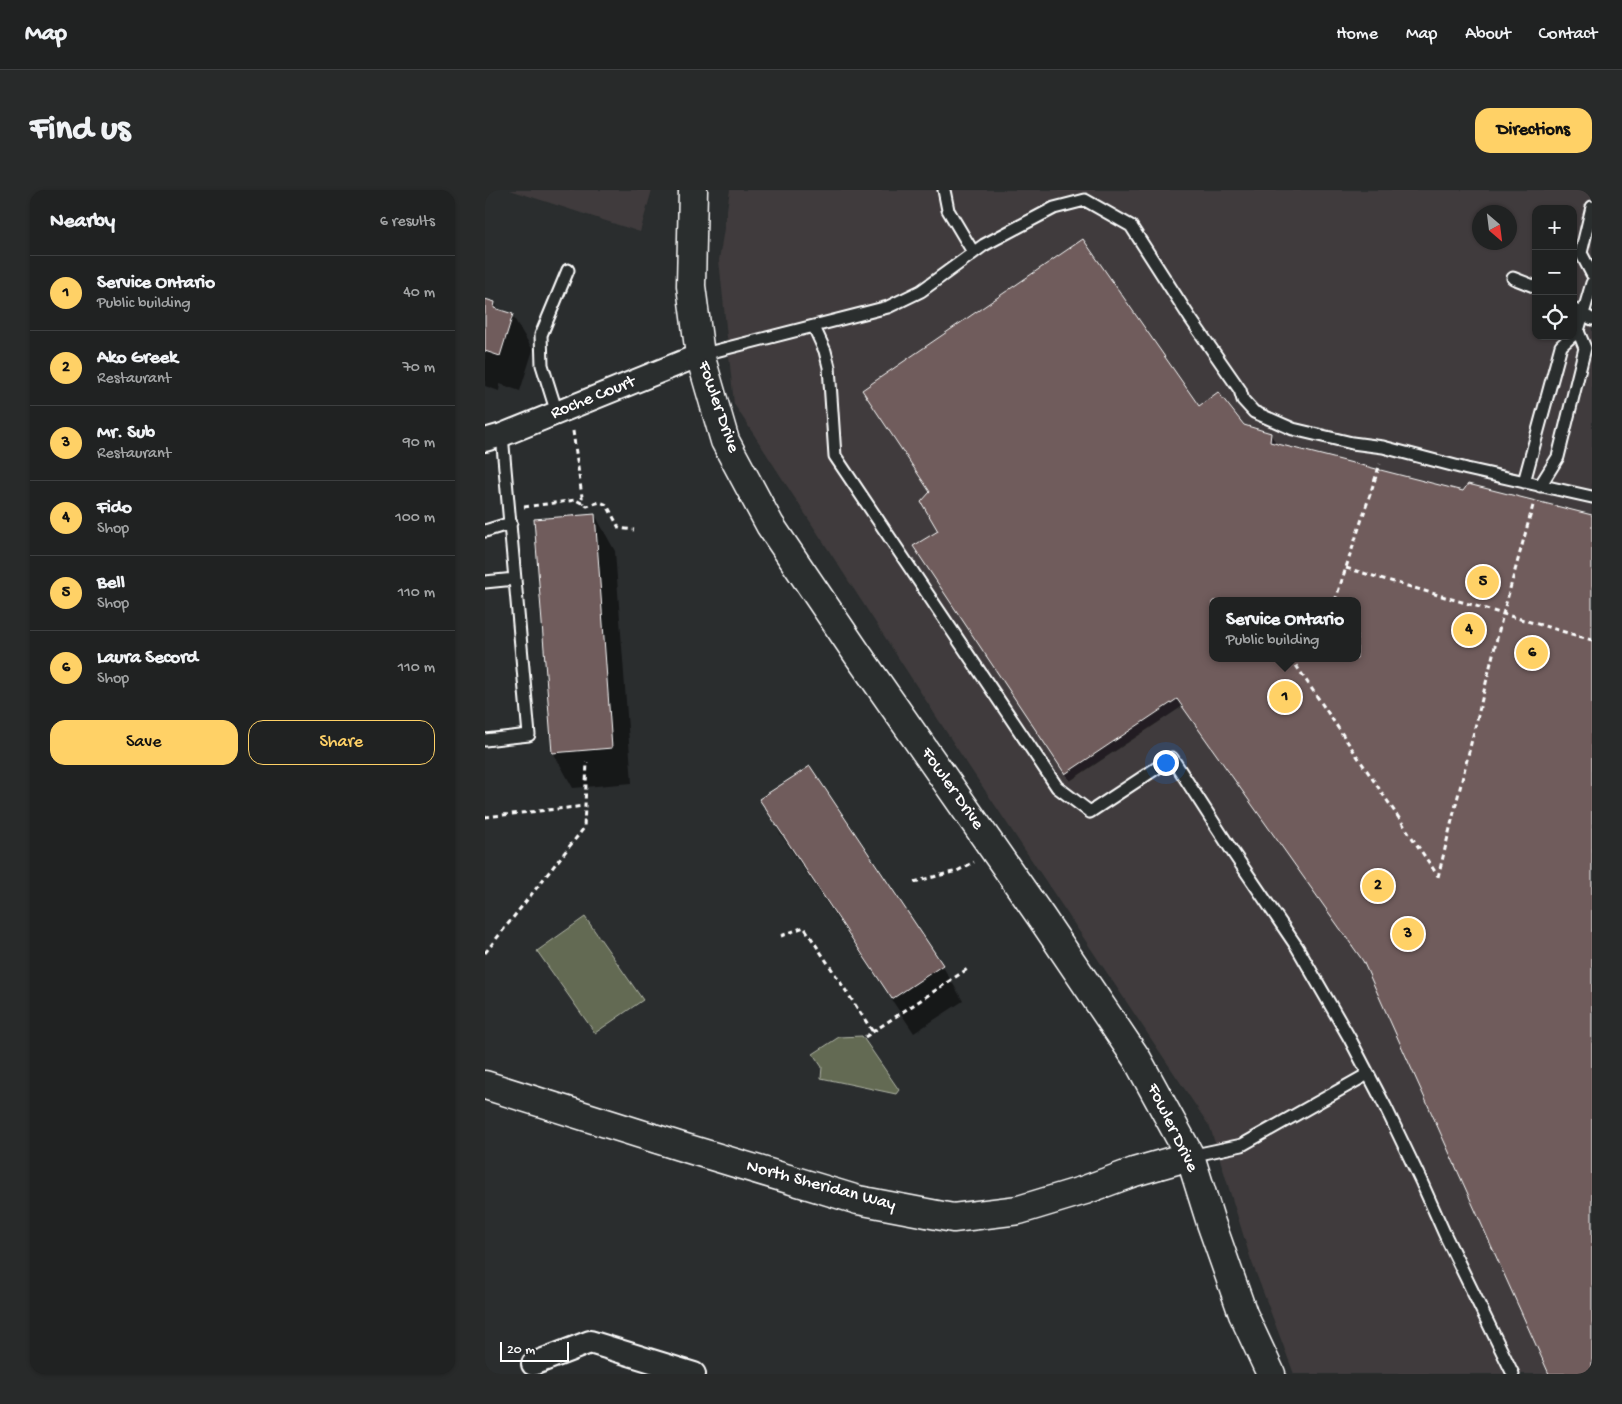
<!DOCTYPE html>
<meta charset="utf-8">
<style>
body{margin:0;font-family:"Gochi Hand",sans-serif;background:#282a2a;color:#f1f3f6}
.controls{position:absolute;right:15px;top:15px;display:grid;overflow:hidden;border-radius:10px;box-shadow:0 1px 4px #0004}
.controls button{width:45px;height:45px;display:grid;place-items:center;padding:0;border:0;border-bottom:1px solid #3d3f40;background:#202222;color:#f1f3f6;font:25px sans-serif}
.compass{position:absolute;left:987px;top:15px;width:45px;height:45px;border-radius:50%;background:#202222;box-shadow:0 1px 4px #0004;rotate:152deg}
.scale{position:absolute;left:15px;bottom:12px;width:69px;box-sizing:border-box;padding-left:5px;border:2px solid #fff;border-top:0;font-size:14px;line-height:18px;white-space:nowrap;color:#fff;-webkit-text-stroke:4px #2a2d2e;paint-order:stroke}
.you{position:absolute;left:680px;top:572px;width:18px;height:18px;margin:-12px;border:4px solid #fff;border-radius:50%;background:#1a73e8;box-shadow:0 0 0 8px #1a73e833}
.badge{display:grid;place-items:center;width:32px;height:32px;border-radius:50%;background:#ffd166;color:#111;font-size:16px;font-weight:700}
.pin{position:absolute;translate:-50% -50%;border:2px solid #fff;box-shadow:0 1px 5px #0006}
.popup{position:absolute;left:724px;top:407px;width:152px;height:65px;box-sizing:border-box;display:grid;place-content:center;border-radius:10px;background:#202222;filter:drop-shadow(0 1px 4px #0005);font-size:16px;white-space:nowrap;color:#a2a4a5}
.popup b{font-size:19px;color:#f1f3f6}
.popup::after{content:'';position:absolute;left:50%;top:100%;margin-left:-10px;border:10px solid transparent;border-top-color:#202222}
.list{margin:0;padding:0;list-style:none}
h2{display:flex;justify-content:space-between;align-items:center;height:65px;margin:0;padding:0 20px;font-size:21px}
h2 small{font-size:16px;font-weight:400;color:#a2a4a5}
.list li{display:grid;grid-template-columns:32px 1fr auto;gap:15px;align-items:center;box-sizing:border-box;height:75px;padding:0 20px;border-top:1px solid #3d3f40}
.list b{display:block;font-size:19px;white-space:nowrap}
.list p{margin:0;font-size:16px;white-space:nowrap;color:#a2a4a5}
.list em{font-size:16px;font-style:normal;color:#a2a4a5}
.actions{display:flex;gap:10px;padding:15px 20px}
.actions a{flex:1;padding:11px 0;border:1px solid #ffd166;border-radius:15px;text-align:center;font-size:18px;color:#ffd166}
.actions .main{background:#ffd166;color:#111}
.icon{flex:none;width:28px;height:28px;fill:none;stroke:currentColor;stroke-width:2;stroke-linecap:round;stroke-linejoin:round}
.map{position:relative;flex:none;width:1107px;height:1184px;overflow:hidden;border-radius:15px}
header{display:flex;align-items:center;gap:30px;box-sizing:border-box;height:70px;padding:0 25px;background:#202222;border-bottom:1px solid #3d3f40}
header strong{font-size:24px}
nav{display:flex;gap:28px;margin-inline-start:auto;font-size:18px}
.intro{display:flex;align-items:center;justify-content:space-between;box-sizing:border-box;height:120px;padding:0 30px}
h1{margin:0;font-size:35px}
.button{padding:12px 22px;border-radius:15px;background:#ffd166;color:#111;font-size:18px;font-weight:700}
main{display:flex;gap:30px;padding:0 30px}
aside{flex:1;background:#202222;border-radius:15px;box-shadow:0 1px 4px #0004}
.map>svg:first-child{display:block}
</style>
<header>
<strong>Map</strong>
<nav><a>Home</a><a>Map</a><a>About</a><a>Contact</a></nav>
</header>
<div class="intro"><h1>Find us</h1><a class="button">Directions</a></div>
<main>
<aside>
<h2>Nearby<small>6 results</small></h2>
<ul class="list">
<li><span class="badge">1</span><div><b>Service Ontario</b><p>Public building</p></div><em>40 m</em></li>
<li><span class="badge">2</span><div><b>Ako Greek</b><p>Restaurant</p></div><em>70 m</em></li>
<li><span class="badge">3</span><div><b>Mr. Sub</b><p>Restaurant</p></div><em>90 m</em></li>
<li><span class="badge">4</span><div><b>Fido</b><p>Shop</p></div><em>100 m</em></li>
<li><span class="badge">5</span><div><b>Bell</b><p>Shop</p></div><em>110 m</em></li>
<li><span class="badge">6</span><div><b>Laura Secord</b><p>Shop</p></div><em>110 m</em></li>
</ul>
<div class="actions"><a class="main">Save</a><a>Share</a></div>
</aside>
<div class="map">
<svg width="1107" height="1184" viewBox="0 0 1107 1184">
<rect width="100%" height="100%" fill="#2a2d2e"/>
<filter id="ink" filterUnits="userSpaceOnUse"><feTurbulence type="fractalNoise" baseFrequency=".02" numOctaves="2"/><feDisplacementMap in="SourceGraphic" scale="10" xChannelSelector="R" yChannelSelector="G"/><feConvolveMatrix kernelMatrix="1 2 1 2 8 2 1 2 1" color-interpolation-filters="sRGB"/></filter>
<g filter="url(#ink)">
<!-- built -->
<path fill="#3f3b3c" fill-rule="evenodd" d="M25,0H167L155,42Z
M245,0H1107V1184H809L766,1070L725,937L471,557L249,214L234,70ZM1051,19H1088V146H1051ZM994,22H1024V52H994ZM728,411H872V468H728Z"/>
<!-- green -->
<path fill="#636b52" stroke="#b1b5a8" d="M100,727L158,810L110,843L52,761Z
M377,846L414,900L411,904L336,888L337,877L328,864L354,847Z"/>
<!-- shadow -->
<path fill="#0007" fill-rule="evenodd" d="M0,110L10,113L14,121L27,125L48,160L35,201L15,194L14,201L0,196Z
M713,217L759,236L785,244L790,251L789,254L978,302L1107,1184H1066L881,774L698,516L585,591L434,364ZM728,411H872V468H728Z
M110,325L130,361L147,593L88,598L68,562Z
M276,610L457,775L478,811L429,843L296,645Z"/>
<!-- building -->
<path fill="#6f5c5c" stroke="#fff" fill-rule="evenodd" d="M598,49L714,216L733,202L759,235L786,243L785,252L978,301L983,294L1107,325V1184H1064L878,771L692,509L580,584L428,356L453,341L436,312L445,302L377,200ZM728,411H872V468H728Z
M0,109L10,112L9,118L28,124L15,166L0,161Z
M110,324L127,558L67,563L49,329Z
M325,576L458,775L407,809L274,609Z"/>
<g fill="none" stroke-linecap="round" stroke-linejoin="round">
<defs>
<path id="lane" d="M459,0L463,20L488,62
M1107,17L1096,63L1107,84
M1028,88L1051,97
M1088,119L1107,129
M329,137L340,161L344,177L350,266L572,597L605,622L687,568L749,664L812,757L865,849L900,916L936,991L961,1047L1028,1184
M1089,145L1093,141L1107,93
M215,165L403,117L436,101L499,55L569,18L600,10L646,36L705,128L755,200L758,210L769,222L808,239L867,253L898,257L982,279L1107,307
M72,223L57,175L56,145L83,80
M1039,292L1076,156L1087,146
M1055,296L1073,267L1100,158L1093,141
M0,341L26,333
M0,392L30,389
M0,550L44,545L17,245
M705,966L757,955L883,884"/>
<path id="street" d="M0,250L17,245L215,165
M48,1174L105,1152L209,1184"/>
<path id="secondary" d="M208,0L206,96L215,165L240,251L285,335L373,465L556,727L652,869L705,966L726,1033L758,1124L786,1184
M0,895L194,956L373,1010L468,1028L534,1020L600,1000L649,982L705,966"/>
</defs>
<!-- lane casing -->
<use href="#lane" stroke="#fff" stroke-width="15"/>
<!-- street casing -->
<use href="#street" stroke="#fff" stroke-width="26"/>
<!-- secondary casing -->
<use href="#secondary" stroke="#fff" stroke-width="31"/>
<!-- path -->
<path stroke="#fff" stroke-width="3" stroke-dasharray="5 4" stroke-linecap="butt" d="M88,241L98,314
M39,317L91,310L102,316L115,312L122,315L134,338L149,340
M861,378L1107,450
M850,411L895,274
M806,468L953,686
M0,627L100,616
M953,687L1018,424L1049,312
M429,692L472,681L489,672
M296,746L319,737L388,842
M0,763L99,638L102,572
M380,847L484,778"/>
<!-- lane -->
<use href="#lane" stroke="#2a2d2e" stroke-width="11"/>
<!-- street -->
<use href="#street" stroke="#2a2d2e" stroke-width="22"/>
<!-- secondary -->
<use href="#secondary" stroke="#2a2d2e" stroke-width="28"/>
</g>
</g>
<g text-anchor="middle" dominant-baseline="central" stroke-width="4.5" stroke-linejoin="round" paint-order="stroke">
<!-- street labels -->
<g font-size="18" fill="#fff" stroke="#2a2d2e">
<text transform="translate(108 208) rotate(-22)">Roche Court</text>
<text transform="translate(233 217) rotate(71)">Fowler Drive</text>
<text transform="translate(467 599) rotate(55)">Fowler Drive</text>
<text transform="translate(687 938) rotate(64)">Fowler Drive</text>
<text transform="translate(336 996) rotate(15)">North Sheridan Way</text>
</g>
</g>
</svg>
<div class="controls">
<button>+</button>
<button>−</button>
<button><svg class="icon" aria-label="locate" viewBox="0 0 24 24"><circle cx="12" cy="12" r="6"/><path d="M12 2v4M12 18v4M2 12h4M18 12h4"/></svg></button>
</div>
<svg class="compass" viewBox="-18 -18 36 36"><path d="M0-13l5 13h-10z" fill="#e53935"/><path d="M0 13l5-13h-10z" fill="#a2a4a5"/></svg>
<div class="scale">20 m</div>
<div class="you"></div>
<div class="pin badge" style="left:800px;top:507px">1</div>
<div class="popup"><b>Service Ontario</b>Public building</div>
<div class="pin badge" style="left:893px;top:696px">2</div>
<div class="pin badge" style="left:923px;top:744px">3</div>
<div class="pin badge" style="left:984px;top:440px">4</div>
<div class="pin badge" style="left:998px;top:392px">5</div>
<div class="pin badge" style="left:1047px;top:463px">6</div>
</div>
</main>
